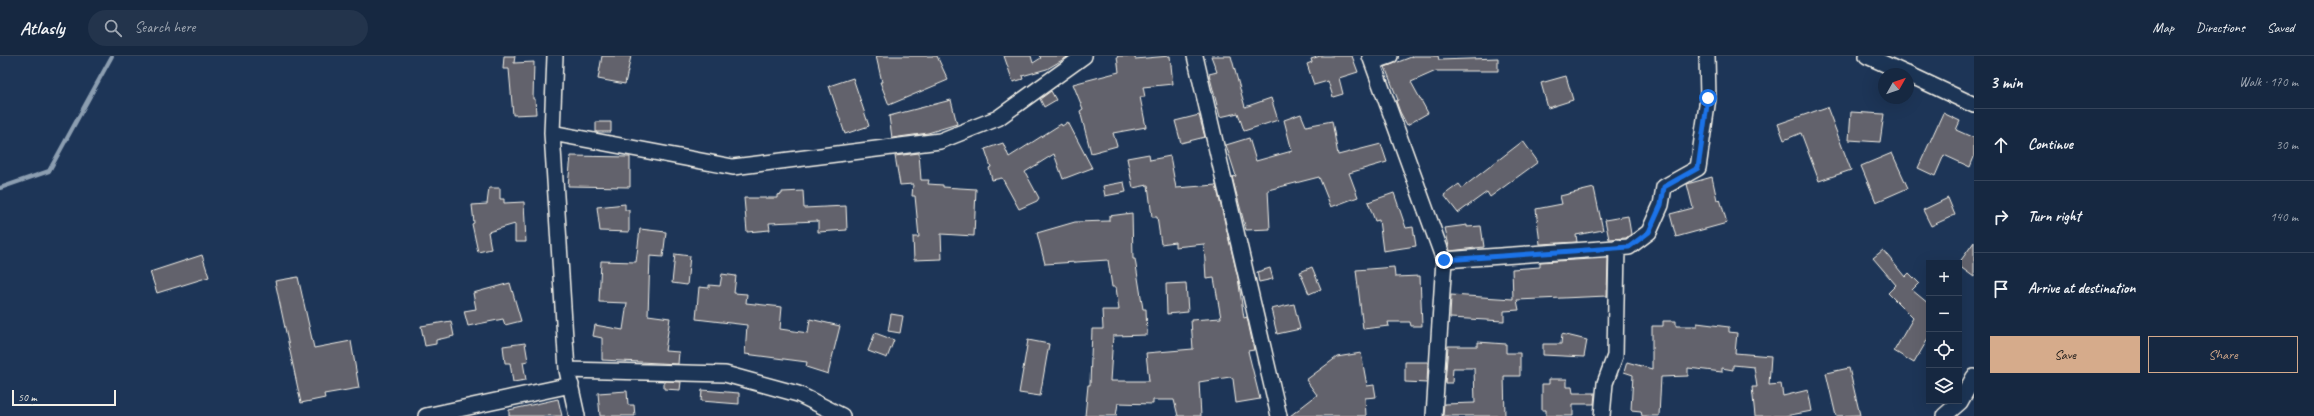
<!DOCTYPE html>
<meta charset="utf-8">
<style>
body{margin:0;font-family:Caveat,sans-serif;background:#23344c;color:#f1f3f6}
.controls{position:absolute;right:12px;bottom:12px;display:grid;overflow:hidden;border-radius:0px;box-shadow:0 4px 16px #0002}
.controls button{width:36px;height:36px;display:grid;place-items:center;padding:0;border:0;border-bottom:1px solid #35445a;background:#162841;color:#f1f3f6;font:20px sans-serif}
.compass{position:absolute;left:1878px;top:12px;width:36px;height:36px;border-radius:50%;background:#162841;box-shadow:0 4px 16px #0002;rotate:50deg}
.scale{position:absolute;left:12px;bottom:10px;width:104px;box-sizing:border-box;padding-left:4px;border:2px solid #f4f1e8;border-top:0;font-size:11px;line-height:14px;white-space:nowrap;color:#f4f1e8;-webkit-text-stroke:3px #1d3557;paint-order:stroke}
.stop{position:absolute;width:12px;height:12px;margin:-9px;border:3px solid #1a73e8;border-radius:50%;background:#fff}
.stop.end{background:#1a73e8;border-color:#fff;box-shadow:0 1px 4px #0008}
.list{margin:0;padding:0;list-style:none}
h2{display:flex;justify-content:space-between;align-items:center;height:52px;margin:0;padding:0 16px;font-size:17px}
h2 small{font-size:13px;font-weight:400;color:#9ea6b1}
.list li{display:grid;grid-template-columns:26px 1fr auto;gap:12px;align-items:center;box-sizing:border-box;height:72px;padding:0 16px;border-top:1px solid #35445a}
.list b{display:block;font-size:15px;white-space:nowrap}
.list em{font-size:13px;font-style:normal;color:#9ea6b1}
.actions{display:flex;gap:8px;padding:12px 16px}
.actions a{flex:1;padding:9px 0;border:1px solid #d6ab8b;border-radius:0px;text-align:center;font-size:14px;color:#d6ab8b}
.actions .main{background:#d6ab8b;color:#111}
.icon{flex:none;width:22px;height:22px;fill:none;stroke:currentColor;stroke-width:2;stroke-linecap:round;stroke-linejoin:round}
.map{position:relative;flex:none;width:1974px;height:360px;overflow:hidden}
header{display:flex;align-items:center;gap:24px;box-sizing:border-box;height:56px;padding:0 20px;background:#162841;border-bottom:1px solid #35445a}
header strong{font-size:19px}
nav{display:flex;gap:22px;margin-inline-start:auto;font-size:14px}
.search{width:280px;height:36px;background:#23344c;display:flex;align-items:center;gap:10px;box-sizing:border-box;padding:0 14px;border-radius:22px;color:#9ea6b1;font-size:15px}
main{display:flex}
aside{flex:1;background:#162841}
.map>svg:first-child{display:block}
</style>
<header>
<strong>Atlasly</strong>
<div class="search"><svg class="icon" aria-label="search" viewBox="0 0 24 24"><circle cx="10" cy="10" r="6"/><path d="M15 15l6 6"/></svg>Search here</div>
<nav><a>Map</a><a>Directions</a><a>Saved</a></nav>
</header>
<main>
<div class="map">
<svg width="1974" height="360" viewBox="0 0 1974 360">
<rect width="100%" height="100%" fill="#1d3557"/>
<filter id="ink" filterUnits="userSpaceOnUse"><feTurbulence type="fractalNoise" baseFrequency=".025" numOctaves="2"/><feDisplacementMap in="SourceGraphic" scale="8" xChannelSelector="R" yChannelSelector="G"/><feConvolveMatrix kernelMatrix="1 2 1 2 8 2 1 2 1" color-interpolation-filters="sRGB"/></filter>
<g filter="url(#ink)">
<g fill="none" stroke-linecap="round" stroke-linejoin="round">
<!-- stream -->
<path stroke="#8c9eb1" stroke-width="4" d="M0,132L49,115L112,0"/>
</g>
<!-- building -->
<path fill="#62626c" stroke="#f4f1e8" d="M504,0H515L514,7L534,6L533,43H535L536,58L513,59L509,13H503Z
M602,0H631L625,28L598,23Z
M876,0H937L948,24L889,49L880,26H882Z
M1004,0H1031L1033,7L1041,2L1039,0H1069L1047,13L1022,20L1023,23L1013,26Z
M1117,0H1135V3L1170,0L1173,28L1143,31L1145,41H1140L1146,71L1113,77L1117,90L1091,97L1080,55L1083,53L1073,28L1119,16Z
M1211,0H1231L1245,51L1271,42L1278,64L1244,75L1238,57L1220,61L1209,18L1217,16Z
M1320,0H1352L1358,16L1339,22L1343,38L1333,41L1328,25L1314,29L1307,8L1312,6L1311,3Z
M1414,0H1438L1439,4L1498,2V15H1436L1411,26L1428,57L1407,69L1400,56L1396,45L1398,44L1385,11Z
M1566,20L1573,44L1548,52L1541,27Z
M853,22L869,70L845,78L829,30Z
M1051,35L1056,44L1044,51L1040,43Z
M951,44L957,68L928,77L892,82L889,60Z
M1827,51L1851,114L1819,125L1801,77L1784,84L1778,68Z
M1851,56L1884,58L1880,86L1849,84Z
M1943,57L1960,65L1956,74L1974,82V101L1970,111L1944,99L1935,120L1918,112Z
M1301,58L1306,70L1332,65L1338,99L1381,88L1387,106L1349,117L1358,141L1331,151L1319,121L1268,134L1270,173L1246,174L1232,121L1236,120L1226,89L1249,82L1256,105L1292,95L1284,64Z
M1199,59L1205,81L1181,87L1175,65Z
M596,66H611V76H596Z
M1068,66L1092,112L1063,123L1054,98L1025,116L1039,142L1037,145L1019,153L1002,122L992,124L989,112L991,111L985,93L1003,87L1009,101L1061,68L1062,70Z
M1523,85L1538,106L1490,141L1487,136L1458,157L1444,139L1459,128L1462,132Z
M919,97L921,124H929L928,128L943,129V131L976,133L974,180L941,178L942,203L914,204L913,181H919L915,140H912L913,128L900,129L895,100Z
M1892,97L1908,132L1876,146L1861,110Z
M1149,98L1150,104L1170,100L1176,132L1216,129L1238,222L1244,262L1247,261L1254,294L1248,295L1260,343L1236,347L1233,323L1230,321L1199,326L1201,360H1178L1174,344H1153V348L1118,347L1116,360H1085L1088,329H1090L1092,273H1103L1102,254H1119L1116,231H1112L1108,204L1045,208L1037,177L1075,166L1109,165V160L1132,157L1133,203H1135L1143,253H1146L1147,279L1113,280L1110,325H1149L1146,297L1193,293L1191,264L1221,262L1214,222L1206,223L1204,188L1175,191V186L1161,188L1157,161H1152L1148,129L1133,132L1127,102Z
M571,100L630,101V131L568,130Z
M1712,121L1717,144L1720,143L1727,167L1676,181L1670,158L1693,152L1687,128Z
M1124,126L1126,136L1105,140L1103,130Z
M489,132H500V143H504V147L524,146L526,186H515V168L488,176L491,193L478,196L472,168L474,167L472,149L487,148Z
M1594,132L1603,174L1576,179L1577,186L1540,188L1536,153L1562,148L1560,140Z
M803,135L804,152L846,150L847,174L818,176V165L769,167L770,174L747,176L744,142H777V139L782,138V136Z
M1394,137L1406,172L1413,171L1416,190L1383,195L1379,164L1375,165L1368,146Z
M1948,142L1955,159L1931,170L1923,154Z
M625,148V154H629V176L600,175L597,151Z
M1628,160L1631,178L1626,182L1609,183L1605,164Z
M1467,169V171L1481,170L1484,191L1450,195L1445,172Z
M640,173L666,176L663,201L650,200L648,259L670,262L665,295L679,296L678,308L602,304V282L593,280L595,269L623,274L627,247L599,246L601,205L636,206Z
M1974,186V221L1959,210V207Z
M1883,194L1905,221L1909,217L1919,227L1912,234L1929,248V281L1914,307L1894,295L1913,262L1888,237L1896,229L1873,202Z
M675,198L690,200L687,229L672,227Z
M202,199L209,221L157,237L150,216Z
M1608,202L1607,240L1517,244L1519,254L1504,255V265L1450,262L1451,239L1513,243L1512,213L1540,211V206Z
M1312,211L1321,233L1309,238L1300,216Z
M1394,211L1395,221L1420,220L1422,270H1411L1410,266H1388L1389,270L1363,273L1356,214Z
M1270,212L1273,223L1259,226L1257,216Z
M722,218L736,220L734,237L747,238L746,247L782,251L780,273L808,277L810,263L840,270L828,318L806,311L807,306L745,298L747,269L696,263L699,231L709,232V229L720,230Z
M298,221L314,292L351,285L359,332L324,338L325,342L301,347L275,225Z
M510,227L521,265L505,269L503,263L468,270L464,255L476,253L473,237Z
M1186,227L1188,256L1167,258L1166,228Z
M1294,248L1300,273L1277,278L1271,253Z
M891,258L903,260L900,277L888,275Z
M451,265L454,280L436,284V288L425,290L421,270Z
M1663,265H1676V270H1697V267L1729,271V276L1737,277L1735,297L1771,300L1769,329L1781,328L1783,340L1808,334L1812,355L1785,360H1755L1752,331H1757L1754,311L1733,309V314L1722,312V316L1688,312V320L1661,321L1659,360H1642L1641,355L1631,354L1633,319L1624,316L1627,306L1652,313V270H1663Z
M875,277L894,284L887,302L868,295Z
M1562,278L1587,284L1584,301L1543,299V288H1561Z
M1028,284L1049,288L1040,340L1019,337Z
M1478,286L1506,288V297H1520V320H1504L1505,360H1443L1444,348L1475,347L1474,312H1453L1452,327H1445L1448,290H1478Z
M525,287L528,305L523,306L526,324L513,326L510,307H505L503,290Z
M1361,297L1367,330L1374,329L1376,341L1365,342L1366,360H1290L1317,339L1306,324L1337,301Z
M1405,306H1428L1427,327L1405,326Z
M1849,312L1860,359L1836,360L1826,317Z
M1549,323H1567V331H1572L1573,337H1595L1594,348H1573V360H1546V354H1542V328H1549Z
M664,325L681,326L680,334L664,333Z
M702,334L739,337V348L701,345Z
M627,335L628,349H634L635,360H600L598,337Z
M558,343L562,360H509V354Z"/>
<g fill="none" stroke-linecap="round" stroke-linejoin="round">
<defs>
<path id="street" d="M555,0L552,77L567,314L577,360
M1195,0L1279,360
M1370,0L1444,204L1434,360
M1867,0L1907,18
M1373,6L1390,0
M1908,18L1974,49
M552,77L733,111L940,85L998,62L1084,0
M1444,204L1629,191L1649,176L1661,149L1664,131L1698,112L1708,42L1707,0
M567,314L725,318L798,338L842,360
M426,360L571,329
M1602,360L1605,327L1615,300L1617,191
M1944,360L1960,346L1974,321"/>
</defs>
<!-- street casing -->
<use href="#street" stroke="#f4f1e8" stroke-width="18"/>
<!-- street -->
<use href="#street" stroke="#1d3557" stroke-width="15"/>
</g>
</g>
<g fill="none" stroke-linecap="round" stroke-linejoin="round" filter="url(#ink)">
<!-- route -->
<path stroke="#1a73e8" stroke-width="5" d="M1444,204L1629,191L1649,176L1661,149L1664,131L1698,112L1708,42"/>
</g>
</svg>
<div class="controls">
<button>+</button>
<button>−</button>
<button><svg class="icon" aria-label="locate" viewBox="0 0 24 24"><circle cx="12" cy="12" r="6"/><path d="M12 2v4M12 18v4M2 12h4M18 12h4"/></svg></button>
<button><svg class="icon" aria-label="layers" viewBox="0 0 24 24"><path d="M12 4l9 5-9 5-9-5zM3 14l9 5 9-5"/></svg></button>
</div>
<svg class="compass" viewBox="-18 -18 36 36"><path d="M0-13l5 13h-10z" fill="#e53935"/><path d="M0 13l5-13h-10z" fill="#9ea6b1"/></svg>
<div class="scale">50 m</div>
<div class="stop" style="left:1708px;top:42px"></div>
<div class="stop end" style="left:1444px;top:204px"></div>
</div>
<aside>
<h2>3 min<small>Walk · 170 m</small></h2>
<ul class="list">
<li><svg class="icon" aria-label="ahead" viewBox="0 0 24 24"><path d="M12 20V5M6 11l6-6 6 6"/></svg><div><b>Continue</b></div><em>30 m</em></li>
<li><svg class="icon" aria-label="right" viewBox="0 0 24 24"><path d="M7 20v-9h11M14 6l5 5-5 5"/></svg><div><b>Turn right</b></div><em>140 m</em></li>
<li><svg class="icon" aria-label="arrive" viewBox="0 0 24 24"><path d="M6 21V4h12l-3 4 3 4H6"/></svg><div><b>Arrive at destination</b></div></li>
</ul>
<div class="actions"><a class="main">Save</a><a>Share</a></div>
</aside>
</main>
